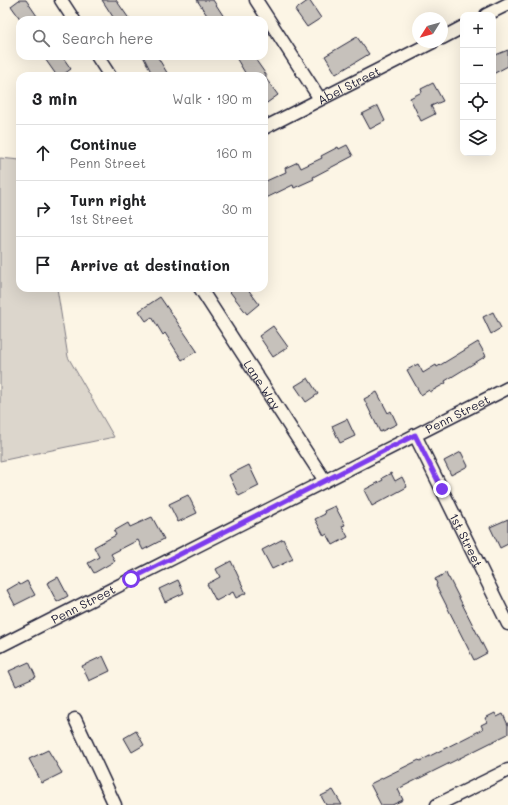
<!DOCTYPE html>
<meta charset="utf-8">
<style>
body{margin:0;font-family:Mali,sans-serif;background:#f2f2f2;color:#202124}
.controls{position:absolute;right:12px;top:12px;display:grid;overflow:hidden;border-radius:8px;box-shadow:0 4px 16px #0002}
.controls button{width:36px;height:36px;display:grid;place-items:center;padding:0;border:0;border-bottom:1px solid #e0e0e0;background:#fff;color:#202124;font:20px sans-serif}
.compass{position:absolute;left:412px;top:12px;width:36px;height:36px;border-radius:50%;background:#fff;box-shadow:0 4px 16px #0002;rotate:233deg}
.stop{position:absolute;width:12px;height:12px;margin:-9px;border:3px solid #7c3aed;border-radius:50%;background:#fff}
.stop.end{background:#7c3aed;border-color:#fff;box-shadow:0 1px 4px #0008}
.list{margin:0;padding:0;list-style:none}
h2{display:flex;justify-content:space-between;align-items:center;height:52px;margin:0;padding:0 16px;font-size:17px}
h2 small{font-size:13px;font-weight:400;color:#757577}
.list li{display:grid;grid-template-columns:26px 1fr auto;gap:12px;align-items:center;box-sizing:border-box;height:56px;padding:0 16px;border-top:1px solid #e0e0e0}
.list b{display:block;font-size:15px;white-space:nowrap}
.list p{margin:0;font-size:13px;white-space:nowrap;color:#757577}
.list em{font-size:13px;font-style:normal;color:#757577}
.icon{flex:none;width:22px;height:22px;fill:none;stroke:currentColor;stroke-width:2;stroke-linecap:round;stroke-linejoin:round}
.map{position:relative;flex:none;width:508px;height:805px;overflow:hidden}
.search{position:absolute;background:#fff;box-shadow:0 4px 16px #0002;left:16px;top:16px;width:252px;height:44px;display:flex;align-items:center;gap:10px;box-sizing:border-box;padding:0 14px;border-radius:12px;color:#757577;font-size:15px}
.panel{position:absolute;background:#fff;box-shadow:0 4px 16px #0002;left:16px;top:72px;width:252px;height:220px;border-radius:12px}
.map>svg:first-child{display:block}
</style>
<div class="map">
<svg width="508" height="805" viewBox="0 0 508 805">
<rect width="100%" height="100%" fill="#fcf5e5"/>
<filter id="ink" filterUnits="userSpaceOnUse"><feTurbulence type="fractalNoise" baseFrequency=".025" numOctaves="2"/><feDisplacementMap in="SourceGraphic" scale="8" xChannelSelector="R" yChannelSelector="G"/><feConvolveMatrix kernelMatrix="1 2 1 2 8 2 1 2 1" color-interpolation-filters="sRGB"/></filter>
<g filter="url(#ink)">
<!-- green -->
<path fill="#dcd6cc" stroke="#7f7c84" d="M0,158L20,160V288H57L68,357L114,437L0,461Z"/>
<!-- building -->
<path fill="#c6c1bb" stroke="#22223b" d="M19,0H26L37,16L31,20H21L11,6Z
M102,0H116L130,20H115Z
M197,0H213L226,20H210Z
M309,0L321,18L307,27L295,10Z
M357,37L369,54L336,74L325,56Z
M508,50V66L493,74V56Z
M43,56H62L71,69L61,76H57Z
M143,56H157L169,76H153Z
M235,56H253L267,76H264L278,95L264,105V76H247Z
M433,83L443,101L431,106L435,114L421,121L410,98L422,92L421,89Z
M378,106L385,121L370,129L362,114Z
M347,145L353,156L313,177L314,179L294,188L293,185L264,199V182L286,172L285,168L298,162L301,168L322,158L321,156L338,147L339,149Z
M227,288H247L259,304L247,314Z
M160,297L197,351L182,360L165,333L163,335L152,317L146,321L139,311Z
M493,312L501,328L491,334L483,317Z
M273,326L288,347L273,357L259,336Z
M478,342L486,356L445,381L446,383L430,392L429,390L421,395L407,370L418,364L423,373L436,365L437,367Z
M308,378L318,394L306,402L295,386Z
M377,392L388,413L391,411L397,424L380,432L364,399Z
M347,419L355,436L340,443L332,426Z
M461,452L468,466L451,475L444,461Z
M249,465L259,486L239,496L229,475Z
M391,473L395,481L402,477L407,487L372,506L364,490L383,480L382,478Z
M188,495L197,513L178,522L169,504Z
M335,506L345,525L342,526L348,537L333,545L327,534L324,536L315,519L325,514L324,511Z
M152,517L164,539L143,550L138,540L111,554L115,561L94,573L88,563L99,557L94,547L116,535L114,531L128,523L130,527Z
M508,519V544L500,548L490,527Z
M283,539L293,559L272,569L262,550Z
M231,561L246,593L236,598L233,592L216,601L207,584L220,577L216,569Z
M446,573L448,578H449L487,653L474,660L436,585L437,584L435,579Z
M58,577L68,596L57,602L47,583Z
M178,580L184,593L165,602L159,589Z
M27,581L35,595L15,605L7,590L19,583L20,585Z
M103,656L110,671L89,681L82,666Z
M29,662L36,677L16,686L9,671Z
M495,713L497,717L503,714L508,725V734L398,789L403,800L392,805H381L370,784L419,760L420,761L483,729L481,725L487,722L485,718Z
M136,731L144,745L132,752L124,738Z
M48,750L62,773L42,783L29,759Z
M333,790L342,805H326L321,796Z"/>
<g fill="none" stroke-linecap="round" stroke-linejoin="round">
<defs>
<g id="minor">
<path d="M61,0L74,20"/>
<path d="M256,0L320,99"/>
<path d="M486,15L508,4"/>
<path d="M442,38L463,27"/>
<path d="M97,56L110,76"/>
<path id="s1" d="M264,128L433,42"/>
<path id="s2" d="M200,288L325,481"/>
<path id="s3" d="M415,435L508,624"/>
<path id="s4" d="M0,646L508,388"/>
<path d="M75,719L115,805"/>
<path d="M437,805L508,770"/>
</g>
</defs>
<!-- minor casing -->
<use href="#minor" stroke="#22223b" stroke-width="15"/>
<!-- minor -->
<use href="#minor" stroke="#fcf5e5" stroke-width="12"/>
</g>
</g>
<g fill="none" stroke-linecap="round" stroke-linejoin="round" filter="url(#ink)">
<!-- route -->
<path stroke="#7c3aed" stroke-width="5" d="M131,579L415,435L442,489"/>
</g>
<g text-anchor="middle" dominant-baseline="central" stroke-width="4" stroke-linejoin="round" paint-order="stroke">
<!-- street labels -->
<g font-size="12" fill="#22223b" stroke="#fcf5e5">
<text stroke="none"><textPath href="#s1" startOffset="95">Abel Street</textPath></text>
<text stroke="none"><textPath href="#s2" startOffset="115">Lane Way</textPath></text>
<text stroke="none"><textPath href="#s4" startOffset="513">Penn Street</textPath></text>
<text stroke="none"><textPath href="#s3" startOffset="117">1st Street</textPath></text>
<text stroke="none"><textPath href="#s4" startOffset="93">Penn Street</textPath></text>
</g>
</g>
</svg>
<div class="controls">
<button>+</button>
<button>−</button>
<button><svg class="icon" aria-label="locate" viewBox="0 0 24 24"><circle cx="12" cy="12" r="6"/><path d="M12 2v4M12 18v4M2 12h4M18 12h4"/></svg></button>
<button><svg class="icon" aria-label="layers" viewBox="0 0 24 24"><path d="M12 4l9 5-9 5-9-5zM3 14l9 5 9-5"/></svg></button>
</div>
<svg class="compass" viewBox="-18 -18 36 36"><path d="M0-13l5 13h-10z" fill="#e53935"/><path d="M0 13l5-13h-10z" fill="#757577"/></svg>
<div class="stop" style="left:131px;top:579px"></div>
<div class="stop end" style="left:442px;top:489px"></div>
<div class="search"><svg class="icon" aria-label="search" viewBox="0 0 24 24"><circle cx="10" cy="10" r="6"/><path d="M15 15l6 6"/></svg>Search here</div>
<section class="panel">
<h2>3 min<small>Walk · 190 m</small></h2>
<ul class="list">
<li><svg class="icon" aria-label="ahead" viewBox="0 0 24 24"><path d="M12 20V5M6 11l6-6 6 6"/></svg><div><b>Continue</b><p>Penn Street</p></div><em>160 m</em></li>
<li><svg class="icon" aria-label="right" viewBox="0 0 24 24"><path d="M7 20v-9h11M14 6l5 5-5 5"/></svg><div><b>Turn right</b><p>1st Street</p></div><em>30 m</em></li>
<li><svg class="icon" aria-label="arrive" viewBox="0 0 24 24"><path d="M6 21V4h12l-3 4 3 4H6"/></svg><div><b>Arrive at destination</b></div></li>
</ul>
</section>
</div>
